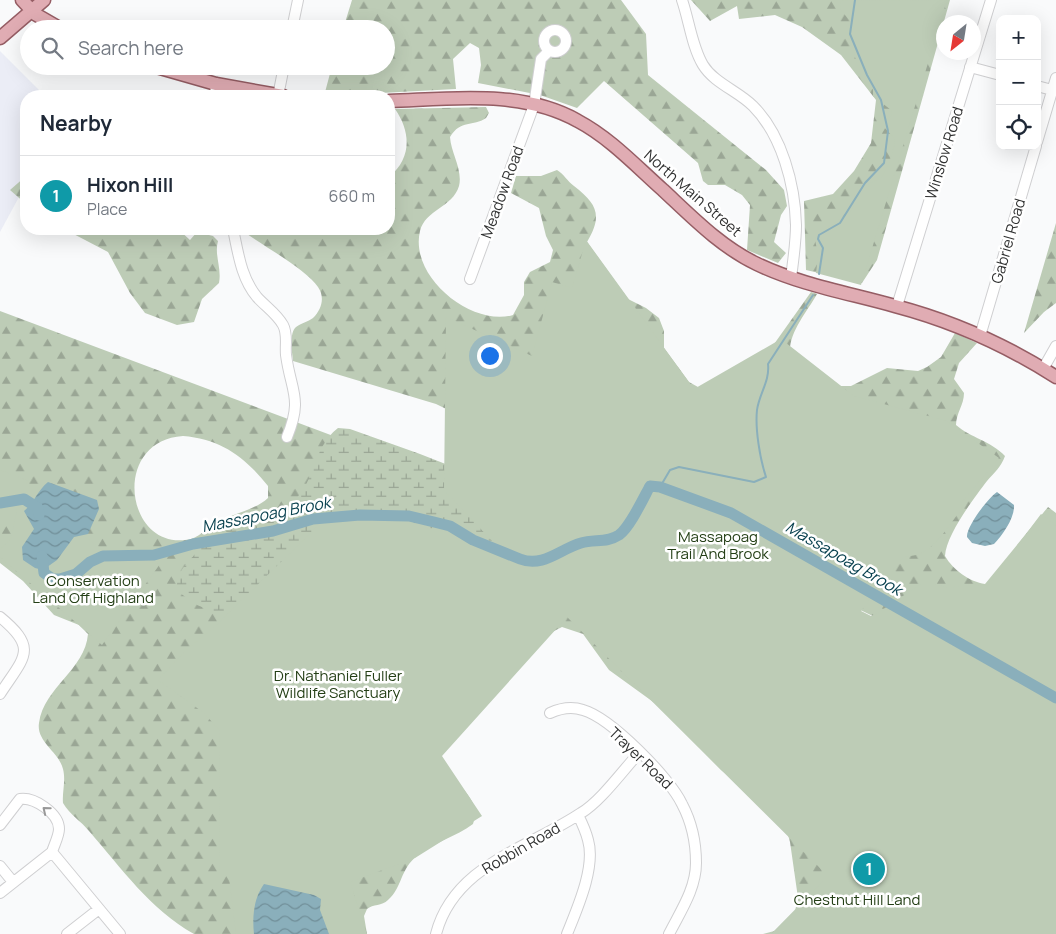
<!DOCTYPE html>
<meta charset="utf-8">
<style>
body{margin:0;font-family:Manrope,sans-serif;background:#f2f2f3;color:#1f2937}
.controls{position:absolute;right:15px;top:15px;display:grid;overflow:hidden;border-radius:10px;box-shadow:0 5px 20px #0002}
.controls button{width:45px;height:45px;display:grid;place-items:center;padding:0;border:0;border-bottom:1px solid #e0e1e3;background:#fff;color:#1f2937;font:25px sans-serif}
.compass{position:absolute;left:936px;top:15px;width:45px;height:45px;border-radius:50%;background:#fff;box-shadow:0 5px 20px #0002;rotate:210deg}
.you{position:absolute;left:489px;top:355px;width:18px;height:18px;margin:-12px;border:4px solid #fff;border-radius:50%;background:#1a73e8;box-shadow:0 0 0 8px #1a73e833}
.badge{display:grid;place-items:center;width:32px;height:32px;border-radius:50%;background:#1a73e8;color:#fff;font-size:16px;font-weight:700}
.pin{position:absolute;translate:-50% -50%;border:2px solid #fff;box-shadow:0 1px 5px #0006}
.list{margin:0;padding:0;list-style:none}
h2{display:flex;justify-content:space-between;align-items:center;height:65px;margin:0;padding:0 20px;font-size:21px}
h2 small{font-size:16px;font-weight:400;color:#747a83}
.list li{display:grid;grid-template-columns:32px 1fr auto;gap:15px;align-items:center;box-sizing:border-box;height:80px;padding:0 20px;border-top:1px solid #e0e1e3}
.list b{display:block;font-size:19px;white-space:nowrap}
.list p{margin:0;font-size:16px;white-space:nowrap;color:#747a83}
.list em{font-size:16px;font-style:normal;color:#747a83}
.icon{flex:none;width:28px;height:28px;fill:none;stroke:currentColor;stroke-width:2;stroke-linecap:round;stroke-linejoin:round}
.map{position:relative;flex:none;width:1056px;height:934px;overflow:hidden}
.search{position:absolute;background:#fff;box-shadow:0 5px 20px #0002;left:20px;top:20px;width:375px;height:55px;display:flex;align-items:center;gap:12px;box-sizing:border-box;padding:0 18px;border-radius:28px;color:#747a83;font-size:19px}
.panel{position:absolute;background:#fff;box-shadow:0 5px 20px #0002;left:20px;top:90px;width:375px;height:145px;border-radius:20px}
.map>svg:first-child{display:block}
</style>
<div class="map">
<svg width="1056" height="934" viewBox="0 0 1056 934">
<defs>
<pattern id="forest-firs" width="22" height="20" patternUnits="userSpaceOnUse" patternTransform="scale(1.25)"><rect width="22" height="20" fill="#bdccb6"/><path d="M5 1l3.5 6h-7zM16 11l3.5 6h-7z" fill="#9aa695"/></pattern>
<pattern id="wetland-marsh" width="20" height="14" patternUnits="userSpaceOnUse" patternTransform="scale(1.25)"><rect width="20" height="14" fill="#bdccb6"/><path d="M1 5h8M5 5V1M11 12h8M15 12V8" fill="none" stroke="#9aa695"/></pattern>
<pattern id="water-waves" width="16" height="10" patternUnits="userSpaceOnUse" patternTransform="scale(1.25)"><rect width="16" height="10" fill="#8aafbb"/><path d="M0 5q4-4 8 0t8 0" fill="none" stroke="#718f99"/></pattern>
</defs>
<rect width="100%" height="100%" fill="#f9fafb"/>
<!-- built -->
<path fill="#ebedf6" d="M0,51L45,96H26V176L11,190L19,197L0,232Z"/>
<!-- forest -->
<path fill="url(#forest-firs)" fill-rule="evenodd" d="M352,0H621L646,34L648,75L766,170L784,190L787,206L781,215L774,242L786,253L778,263L747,250L750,205L742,195L725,185H708L703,181L698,163L604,81L577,108L540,95L478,83L481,65L479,48L470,43L453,59L456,89L324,96L332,66H386V29H343Z
M691,0H950L877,260L862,283L806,270L804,201L833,194L854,171L871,143L876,100L841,55L802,27L775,15L739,19L737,6L710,21Z
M486,107L489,113L486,118C473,127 461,119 450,137C451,153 463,170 459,186C453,207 425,210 420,231C409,277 472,327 513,315L524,295V282L530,272L550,262L553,250L546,236L539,208L511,193L516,176H541L557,170C564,174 567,181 574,186C597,204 603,215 587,242L628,299L646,308L659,318L664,331V348L689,382L698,387H713L767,354L811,292L817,294C807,312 788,333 790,354L833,386H851L887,368L918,371L927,367L941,357L955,333L977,343L959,363L954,379L964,393C964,405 956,413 956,425C971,438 991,441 1005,456C1001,467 994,473 987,481C974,498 946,535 945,556C953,570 970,582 985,584L1048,507L1056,513V705L436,404L293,361C292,352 289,333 296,327C301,323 308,322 313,318C322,309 325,297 318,287C306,269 260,244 240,229H275L286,235L299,229H389V177C412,158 411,132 395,109Z
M26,176V204L10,190Z
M1056,223V303L1044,312L1024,333Z
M64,229H178L190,240L197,232L213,236L218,241C214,255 222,268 219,283L202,299L194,322L177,325L145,313L130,293L108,252Z
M0,311L755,594L1056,934H763L778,930L795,911L798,898L790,842L784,821L721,770L656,704L609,670L583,634L562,627L552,632L468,721L440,758C446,766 452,776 459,784C470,797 479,806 473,824C456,837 434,842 418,855C399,870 403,887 388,900C382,906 373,904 367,909L364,916L367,934H194C150,909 122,869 89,831C81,821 70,815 63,803C62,792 66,781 63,769C59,752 36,742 39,723C44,687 85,670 88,634L79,625L54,615L23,581L0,563ZM183,436C221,439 245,457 268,486V498C255,510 235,513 220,521C210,525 201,536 191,539C126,554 109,441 183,436Z"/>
<!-- wetland -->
<path fill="url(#wetland-marsh)" d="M338,428L350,429L420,454L599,524L729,588L241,623L197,605L177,591C176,572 185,565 197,552C206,542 211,530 223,523C242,512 270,515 289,504C315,489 311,448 338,428Z"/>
<!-- park -->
<path fill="#bdccb6" d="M947,0L861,285L816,273L818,256L815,239L820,233L850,212L853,207L855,194L859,189L882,177L889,163L895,143L894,138L883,126L892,114L891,110L873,96V83L866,76L864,69L858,66L854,54L858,49L848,37L851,22L840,9L841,1Z
M547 41a8 8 0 1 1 16 0a8 8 0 1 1-16 0Z
M586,240L694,389L781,339L854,396L947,421L999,458L962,502L961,510C946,528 931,559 904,556L861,611L871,616L876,614L921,584H935L950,588L967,584L987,586L1041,514L1056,526V934H771L828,876L567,617L442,756L482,816L415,858L350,882L367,934H236L229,877L219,872L220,731L204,713L158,680L186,650L211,630L322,522L395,517L427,528L457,529L494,543L444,490L446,317L532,356L552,282L572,288Z
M0,470L29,481L25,484L36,495V501L107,553L160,564L102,645L0,557V550L11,538L17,510L0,509Z"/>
<!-- water -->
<path fill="url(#water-waves)" d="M48,482L97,500L99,509L88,534L74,537L57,560L43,570L35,568L23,560L22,547L34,529L24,511C34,503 38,490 48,482Z
M997,492L1014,505C1015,517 1003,535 994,544L985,546L972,543L967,537C966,527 988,498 997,492Z
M264,884L314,895L321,899L320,910L329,934H254C252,916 254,898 264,884Z"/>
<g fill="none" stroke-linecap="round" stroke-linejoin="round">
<!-- stream -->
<path stroke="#8aafbb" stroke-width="2" d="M819,274L823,248L818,239L819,235L840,223L865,183L884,163L888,131L881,100L867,75L850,34L855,0
M660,487L670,470L679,467L754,482L766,477C760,459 755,429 757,410C759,394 770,381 768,364L813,295"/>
<!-- river -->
<path stroke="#8aafbb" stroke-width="11" d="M0,503L24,499L38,508L39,515
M42,556L44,573L53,579H60L76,574L90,562L103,556L154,555L193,544L273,531L313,519L360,515L409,516L434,522L450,526L473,540L520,559C543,568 560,549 581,543C594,539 607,543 619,535C630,527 643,499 650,486L660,487L731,513L1056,698"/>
<defs>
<path id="minor" d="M682,0C689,20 692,47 703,65C714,83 738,91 753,106C782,135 795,185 796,225C796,243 793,261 791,278
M292,29L298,0
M544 41a11 11 0 1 1 22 0a11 11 0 1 1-22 0Z
M970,67L1000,75
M1037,86L1052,90
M215,96L216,84
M278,96L284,66
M1037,142L1056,78
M233,229C238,252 241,278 257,297C265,306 277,314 283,325C288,334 285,345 286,355C291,392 303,398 287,437
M470,279L534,105L541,59L549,51
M897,306L991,0
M980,336L1036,146
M1043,369L1056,346
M0,617C39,649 24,657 0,694
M550,713C561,708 571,706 583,710C611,718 670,778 682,804C691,821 696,843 696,863C696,889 680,912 669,934
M0,825L20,799C34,797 59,813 59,829C59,836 54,845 52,852
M52,852L120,934
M0,866L13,882
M0,893L52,852
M67,934L99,909
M436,934C454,865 529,848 581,813C601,801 623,770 639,753
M567,934C577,909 596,867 588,840C586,832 582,823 578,815"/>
<path id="major" d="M22,0L35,14L61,29
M0,38L44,0
M153,66L216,84L283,96
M389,101C450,99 522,89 578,121C610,138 636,166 663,190C692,217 721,247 757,264C801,285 849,293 895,306C952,321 1006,345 1056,377"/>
</defs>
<!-- minor casing -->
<use href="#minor" stroke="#cfcfd1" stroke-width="12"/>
<!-- major casing -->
<use href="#major" stroke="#955d64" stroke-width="15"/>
<!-- minor -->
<use href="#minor" stroke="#fff" stroke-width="10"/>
<!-- major -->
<use href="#major" stroke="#e0acb3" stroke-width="12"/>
</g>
<!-- one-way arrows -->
<defs><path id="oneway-chevron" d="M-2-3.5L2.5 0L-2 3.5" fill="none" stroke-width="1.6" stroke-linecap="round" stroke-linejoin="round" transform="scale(1.25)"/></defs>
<use stroke="#989898" href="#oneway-chevron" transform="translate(46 810) rotate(-141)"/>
<g text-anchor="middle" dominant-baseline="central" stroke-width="5" stroke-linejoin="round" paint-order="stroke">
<!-- street labels -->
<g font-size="15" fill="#303131" stroke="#fff">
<text transform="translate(944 153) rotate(-73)">Winslow Road</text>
<text transform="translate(502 192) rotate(-70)">Meadow Road</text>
<text transform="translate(693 193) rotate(41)">North Main Street</text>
<text transform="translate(1008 241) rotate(-74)">Gabriel Road</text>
<text transform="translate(641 758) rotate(44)">Trayer Road</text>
<text transform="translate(521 848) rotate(-30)">Robbin Road</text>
</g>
<!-- park labels -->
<g font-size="15" fill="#243f16" stroke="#fff">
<text x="718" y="536">Massapoag<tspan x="718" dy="17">Trail And Brook</tspan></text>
<text x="93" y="580">Conservation<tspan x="93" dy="17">Land Off Highland</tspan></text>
<text x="338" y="675">Dr. Nathaniel Fuller<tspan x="338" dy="17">Wildlife Sanctuary</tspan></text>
<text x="857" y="899">Chestnut Hill Land</text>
</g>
<!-- water labels -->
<g font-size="16" font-style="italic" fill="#0a4250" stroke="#fff">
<text transform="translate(266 514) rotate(-11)">Massapoag Brook</text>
<text transform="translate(844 558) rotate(30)">Massapoag Brook</text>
</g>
</g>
</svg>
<div class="controls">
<button>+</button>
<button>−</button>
<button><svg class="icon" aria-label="locate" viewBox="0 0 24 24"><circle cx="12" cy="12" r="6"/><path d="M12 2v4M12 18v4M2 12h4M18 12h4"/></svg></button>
</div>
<svg class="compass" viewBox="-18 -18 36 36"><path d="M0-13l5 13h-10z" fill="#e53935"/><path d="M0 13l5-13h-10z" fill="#747a83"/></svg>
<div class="you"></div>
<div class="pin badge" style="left:869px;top:869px;background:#0f9aa8">1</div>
<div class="search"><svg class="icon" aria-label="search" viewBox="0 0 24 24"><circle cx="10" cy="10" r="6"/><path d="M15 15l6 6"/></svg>Search here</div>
<section class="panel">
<h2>Nearby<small></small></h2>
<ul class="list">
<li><span class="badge" style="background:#0f9aa8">1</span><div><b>Hixon Hill</b><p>Place</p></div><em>660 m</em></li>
</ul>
</section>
</div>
